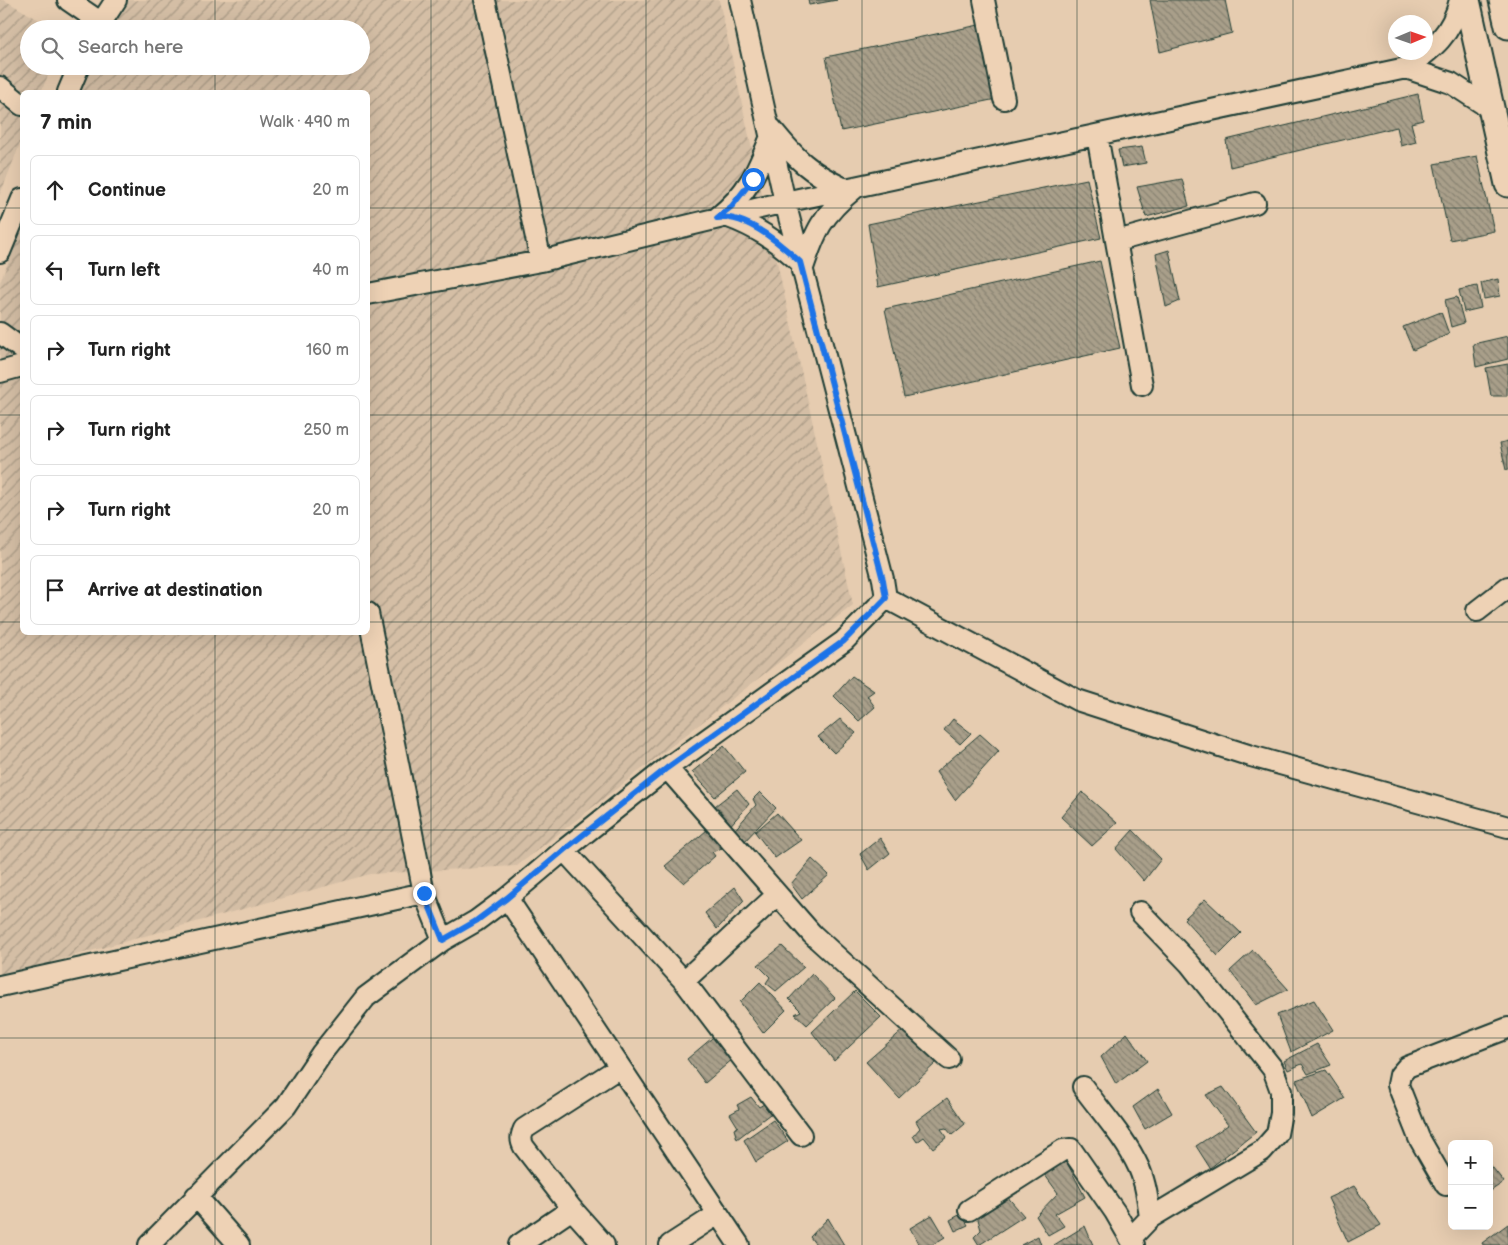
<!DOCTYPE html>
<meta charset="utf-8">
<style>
body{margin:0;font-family:"Balsamiq Sans",sans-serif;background:#f6f6f6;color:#222}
.controls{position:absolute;right:15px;bottom:15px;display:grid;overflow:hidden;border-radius:8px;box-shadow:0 5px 20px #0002}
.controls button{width:45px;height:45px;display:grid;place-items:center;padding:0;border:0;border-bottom:1px solid #e0e0e0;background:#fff;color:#222;font:25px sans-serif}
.compass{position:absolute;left:1388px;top:15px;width:45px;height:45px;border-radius:50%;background:#fff;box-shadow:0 5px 20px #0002;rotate:88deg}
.stop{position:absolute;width:15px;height:15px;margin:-11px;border:4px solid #1a73e8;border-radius:50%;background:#fff}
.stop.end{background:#1a73e8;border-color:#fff;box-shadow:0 1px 5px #0008}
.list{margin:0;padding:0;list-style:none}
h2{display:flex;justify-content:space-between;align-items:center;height:65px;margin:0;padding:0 20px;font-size:21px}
h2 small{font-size:16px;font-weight:400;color:#767676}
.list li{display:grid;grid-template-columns:32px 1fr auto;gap:15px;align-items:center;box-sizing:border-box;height:70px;margin:0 10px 10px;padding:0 10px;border:1px solid #e0e0e0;border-radius:8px}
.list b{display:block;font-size:19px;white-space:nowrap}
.list em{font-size:16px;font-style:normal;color:#767676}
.icon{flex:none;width:28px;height:28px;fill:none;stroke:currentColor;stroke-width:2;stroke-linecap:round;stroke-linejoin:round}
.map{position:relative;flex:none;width:1508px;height:1245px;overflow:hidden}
.search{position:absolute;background:#fff;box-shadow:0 5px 20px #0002;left:20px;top:20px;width:350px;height:55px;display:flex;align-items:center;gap:12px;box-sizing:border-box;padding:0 18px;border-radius:28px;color:#767676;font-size:19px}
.panel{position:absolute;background:#fff;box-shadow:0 5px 20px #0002;left:20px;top:90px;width:350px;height:545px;border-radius:8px}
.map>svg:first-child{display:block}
</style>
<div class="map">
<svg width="1508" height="1245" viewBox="0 0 1508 1245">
<defs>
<pattern id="industrial-furrows" width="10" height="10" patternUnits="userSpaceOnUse" patternTransform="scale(1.25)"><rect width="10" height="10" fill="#d4bea5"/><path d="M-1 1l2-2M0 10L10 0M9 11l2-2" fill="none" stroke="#ab9c87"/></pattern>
<pattern id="building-back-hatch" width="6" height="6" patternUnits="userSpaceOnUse" patternTransform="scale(1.25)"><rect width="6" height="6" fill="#a99f8a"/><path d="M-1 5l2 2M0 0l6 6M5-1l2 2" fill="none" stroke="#898372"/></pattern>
</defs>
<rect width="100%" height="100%" fill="#e6ccb0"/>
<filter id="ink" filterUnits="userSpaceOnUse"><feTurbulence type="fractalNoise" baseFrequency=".02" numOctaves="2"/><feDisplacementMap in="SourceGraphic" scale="10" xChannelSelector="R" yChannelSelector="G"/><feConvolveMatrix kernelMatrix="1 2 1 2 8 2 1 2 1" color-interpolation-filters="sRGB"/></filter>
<g filter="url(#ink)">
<!-- industrial -->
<path fill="url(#industrial-furrows)" d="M0,0H4L55,29H29V66H52L41,92H22V139L0,195Z
M128,0H719L853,605L517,866L370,874L0,976V282L22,229V632H368V92H80L91,66H361V29H107Z"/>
<!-- building -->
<path fill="url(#building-back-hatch)" stroke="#1f3d34" d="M808,0H837L809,5Z
M1150,0H1225L1232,33L1160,52Z
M979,25L1001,98L841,131L826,57Z
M1418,94L1423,120L1411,123L1416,142L1401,146L1397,127L1230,167L1226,140Z
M1142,147L1146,163L1122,167L1118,150Z
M1477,156L1494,231L1450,240L1434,164Z
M1087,179L1101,238L878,287L868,224Z
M1182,179L1189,206L1146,217L1137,187Z
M1169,250L1180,301L1166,307L1156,254Z
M1100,261L1120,348L904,397L885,309Z
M1498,279L1500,296L1484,299L1481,283Z
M1477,286L1481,308L1464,312L1459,290Z
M1457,297L1464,323L1451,327L1445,300Z
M1441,312L1449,334L1413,350L1403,327Z
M1508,336V359L1476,367L1473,344Z
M1508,364L1507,396H1491L1486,368Z
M1508,441V470H1506L1500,443Z
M852,676L874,691L867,696L875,707L859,721L834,696Z
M840,719L856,733L834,753L818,737Z
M953,719L971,733L960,744L944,730Z
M980,734L999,751L955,800L936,772Z
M724,746L745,772L715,797L692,772Z
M737,789L749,804L728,828L711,809Z
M760,792L776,808L742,844L732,833L756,805L753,799Z
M1082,792L1117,823L1092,846L1061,817Z
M777,813L801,840L775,858L755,832Z
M707,830L722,848L712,852L715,856L684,883L665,866Z
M1133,830L1161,859L1144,881L1116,849Z
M880,838L890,853L869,870L860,854Z
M812,859L829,875L802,899L791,884Z
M735,887L744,901L717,929L705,913Z
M1205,899L1241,933L1218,956L1184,919Z
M782,946L804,967L776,991L766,983L770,977L758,965Z
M1253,950L1288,989L1256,1005L1230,971Z
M812,974L835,998L807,1025L795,1014L801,1011L789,999Z
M760,982L786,1010L763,1033L740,1002Z
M855,991L881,1017L834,1061L812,1032Z
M1314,1000L1333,1030L1291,1052L1277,1015Z
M904,1029L937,1062L899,1098L866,1062Z
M718,1033L734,1058L705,1083L687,1059Z
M1127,1033L1147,1061L1116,1084L1101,1057Z
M1317,1044L1331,1065L1308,1074L1302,1064L1288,1070L1284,1061Z
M1326,1070L1345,1098L1312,1118L1296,1080Z
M1223,1087L1256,1132L1210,1168L1196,1146L1228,1125L1206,1095Z
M1158,1089L1172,1113L1145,1129L1133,1107Z
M751,1097L759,1107L769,1101L774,1111L737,1139L734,1129L738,1127L730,1114L739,1109L737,1105Z
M947,1098L965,1124L952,1135L946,1128L941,1129L947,1137L933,1148L924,1137L917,1142L913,1136L920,1128L916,1121Z
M773,1120L788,1141L756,1162L744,1140Z
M1064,1157L1085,1197L1055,1214L1064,1226L1048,1235L1036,1216L1058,1193L1042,1171Z
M1489,1163L1504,1182L1489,1192Z
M1354,1186L1381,1225L1348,1242L1328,1198Z
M1005,1194L1024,1216L979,1245L974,1237L981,1230L976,1212Z
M961,1214L968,1225L955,1231L950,1220Z
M932,1215L945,1237L932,1245H919L910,1228Z
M828,1218L844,1245H816L810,1237Z
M1508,1224V1245H1483L1482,1243Z
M1085,1226L1093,1245H1054Z
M1038,1236L1041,1245H1021Z"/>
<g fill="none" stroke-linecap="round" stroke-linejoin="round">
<defs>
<path id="minor" d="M68,0L100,22
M485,0L541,261
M740,0L785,202L875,548L883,579L886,598
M984,0L1004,99
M97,29L116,0
M1406,68L1451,83L1491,109
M0,87L22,105
M68,92L79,66
M771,128C796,159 809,172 845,189
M1097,135L1142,385
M726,216C756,227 776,240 800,262
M717,218C748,193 757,172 771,136
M1117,241L1255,203
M0,252L22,199
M802,271C815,231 822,215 855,188
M368,294L541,261L785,202L1406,68C1433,49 1452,34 1460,0
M0,333L22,349
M0,372L22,366
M886,598L1077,700L1251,756L1508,827
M1477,611L1508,587
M368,613L424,893L443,940L476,921L507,898L564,850L667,768L844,641L886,598
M667,768L812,934L949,1059
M564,850L684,981L801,1135
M507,898L739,1245
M684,981L777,895
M0,986L424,893
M1083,1087C1102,1113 1126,1139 1139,1168C1146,1184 1148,1201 1150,1218
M1446,1185L1419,1138L1398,1085L1400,1075L1407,1067L1508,1028
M196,1196L239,1245
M572,1209L524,1147C520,1140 521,1136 524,1129L620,1067
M969,1210L1063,1150L1071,1149L1115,1212L1134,1245
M1131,1238L1150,1218L1262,1151L1277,1134L1281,1113V1091L1273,1069L1190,964L1140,912
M149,1245L286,1106L321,1054L366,997L443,940
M519,1245L572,1209L604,1245
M670,1245L718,1214"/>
<path id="major" d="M1467,0L1508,184
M1502,0L1508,26"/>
</defs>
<!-- minor casing -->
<use href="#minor" stroke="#1f3d34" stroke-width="24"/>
<!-- major casing -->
<use href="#major" stroke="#1f3d34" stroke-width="29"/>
<!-- minor -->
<use href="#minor" stroke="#eed2b5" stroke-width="20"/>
<!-- major -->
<use href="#major" stroke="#eed2b5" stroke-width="25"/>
</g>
</g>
<g fill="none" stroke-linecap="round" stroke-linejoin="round" filter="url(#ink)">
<!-- route -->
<path stroke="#1a73e8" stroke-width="6" d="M424,893L443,940L476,921L507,898L564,850L667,768L844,641L886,598L883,580L800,262C781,244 745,213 717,218L732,206L753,179"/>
</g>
<!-- grid -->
<path fill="none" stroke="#1f3d34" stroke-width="1" stroke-opacity="0.55" d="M215,0V29M431,0V1245M646,0V1245M862,0V1245M1077,0V1245M1293,0V1245M215,66V92M0,208H22M368,208H1508M0,415H22M368,415H1508M0,622H22M368,622H1508M215,632V1245M0,830H1508M0,1038H1508"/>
</svg>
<div class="controls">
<button>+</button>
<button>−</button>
</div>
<svg class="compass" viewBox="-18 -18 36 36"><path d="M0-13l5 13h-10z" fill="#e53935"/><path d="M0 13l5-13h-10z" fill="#767676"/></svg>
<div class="stop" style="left:753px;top:179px"></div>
<div class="stop end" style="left:424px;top:893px"></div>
<div class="search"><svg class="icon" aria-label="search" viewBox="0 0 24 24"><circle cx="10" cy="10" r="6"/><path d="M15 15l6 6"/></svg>Search here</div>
<section class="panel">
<h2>7 min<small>Walk · 490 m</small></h2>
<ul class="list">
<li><svg class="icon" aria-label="ahead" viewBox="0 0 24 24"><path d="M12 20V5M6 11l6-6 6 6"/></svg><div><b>Continue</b></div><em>20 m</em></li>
<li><svg class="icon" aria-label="left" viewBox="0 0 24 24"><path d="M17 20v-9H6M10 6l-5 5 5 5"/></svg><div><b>Turn left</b></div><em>40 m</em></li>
<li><svg class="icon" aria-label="right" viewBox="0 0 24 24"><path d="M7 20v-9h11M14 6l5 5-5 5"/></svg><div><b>Turn right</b></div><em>160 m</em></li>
<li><svg class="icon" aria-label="right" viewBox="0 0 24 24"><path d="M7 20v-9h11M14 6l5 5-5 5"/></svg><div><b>Turn right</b></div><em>250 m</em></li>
<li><svg class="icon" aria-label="right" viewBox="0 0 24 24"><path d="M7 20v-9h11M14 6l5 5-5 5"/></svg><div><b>Turn right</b></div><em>20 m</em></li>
<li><svg class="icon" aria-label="arrive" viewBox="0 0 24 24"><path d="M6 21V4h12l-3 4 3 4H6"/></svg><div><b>Arrive at destination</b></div></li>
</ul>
</section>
</div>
